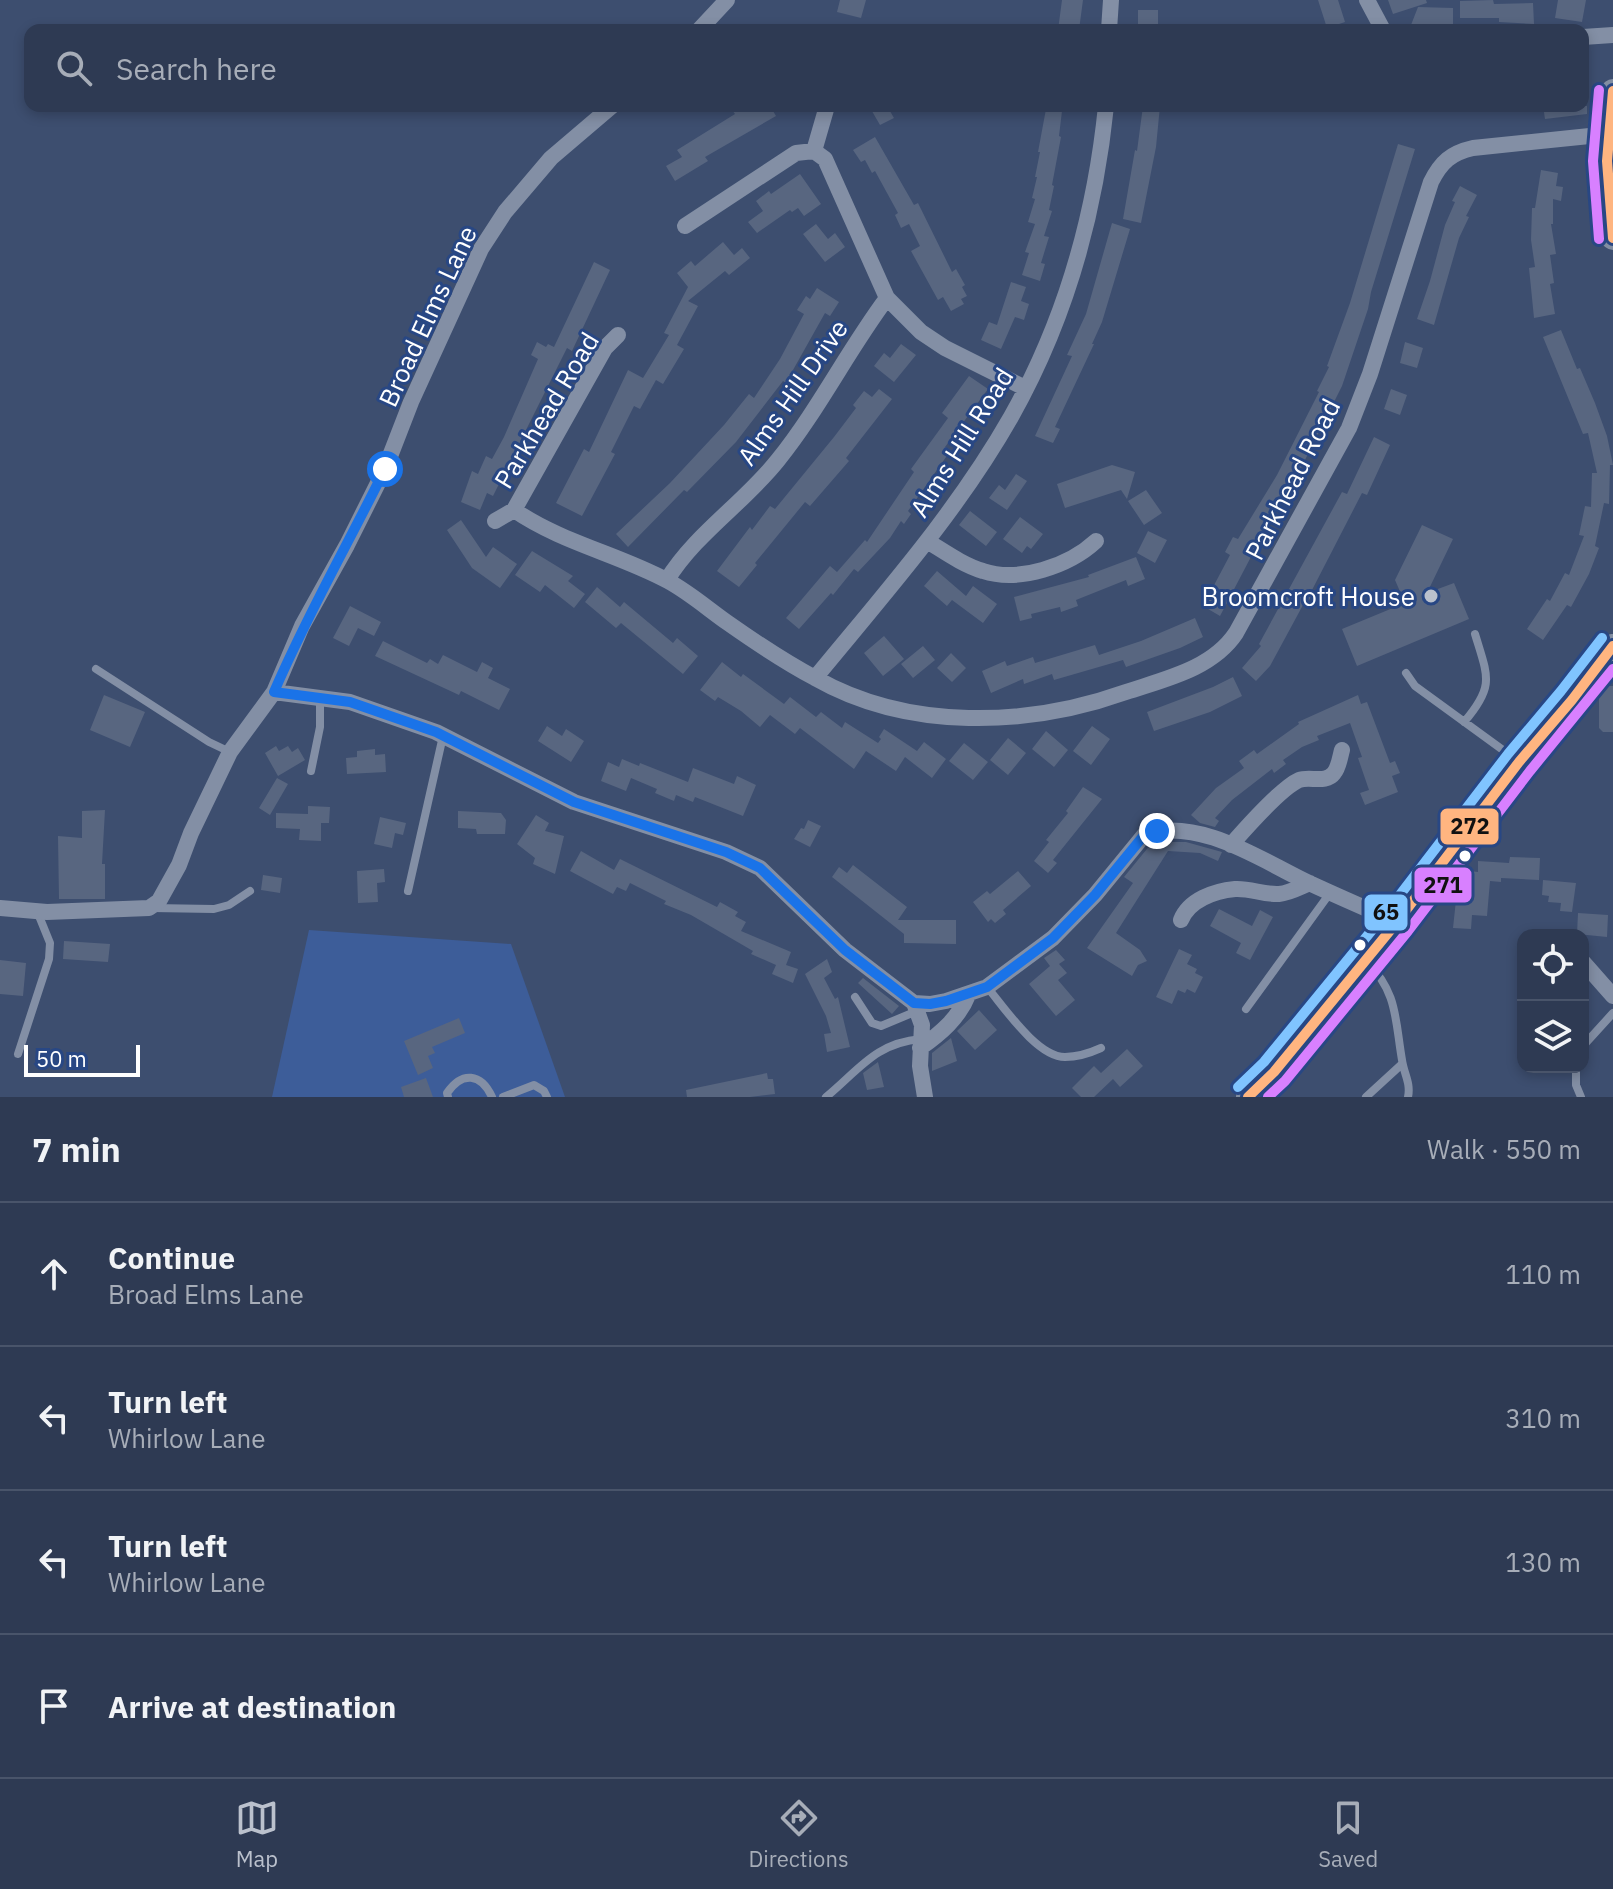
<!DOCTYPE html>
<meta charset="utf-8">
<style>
body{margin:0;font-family:"IBM Plex Sans",sans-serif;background:#36415a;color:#f1f3f6}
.controls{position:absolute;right:24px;bottom:24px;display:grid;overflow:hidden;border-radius:16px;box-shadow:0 4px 12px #0003}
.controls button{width:72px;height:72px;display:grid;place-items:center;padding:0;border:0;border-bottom:2px solid #49546a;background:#2e3a53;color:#f1f3f6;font:40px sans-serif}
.scale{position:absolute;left:24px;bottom:20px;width:116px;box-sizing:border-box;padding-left:8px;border:4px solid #fff;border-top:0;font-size:22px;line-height:28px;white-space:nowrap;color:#fff;-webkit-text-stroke:6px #284784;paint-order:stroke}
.stop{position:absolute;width:24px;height:24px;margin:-18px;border:6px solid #1a73e8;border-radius:50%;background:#fff}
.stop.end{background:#1a73e8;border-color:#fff;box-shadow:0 2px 8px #0008}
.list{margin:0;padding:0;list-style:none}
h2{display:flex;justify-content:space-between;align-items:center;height:104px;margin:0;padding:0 32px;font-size:34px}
h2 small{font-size:26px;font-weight:400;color:#a7adb8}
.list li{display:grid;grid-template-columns:52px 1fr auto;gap:24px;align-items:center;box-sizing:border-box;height:144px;padding:0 32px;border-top:2px solid #49546a}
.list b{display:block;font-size:30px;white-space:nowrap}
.list p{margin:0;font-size:26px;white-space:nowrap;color:#a7adb8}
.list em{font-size:26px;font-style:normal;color:#a7adb8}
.icon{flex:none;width:44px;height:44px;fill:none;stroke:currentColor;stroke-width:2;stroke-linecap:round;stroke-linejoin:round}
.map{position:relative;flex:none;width:1613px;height:1097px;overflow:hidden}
.search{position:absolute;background:#2e3a53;box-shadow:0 4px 12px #0003;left:24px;right:24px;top:24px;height:88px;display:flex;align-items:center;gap:20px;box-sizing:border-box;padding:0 28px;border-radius:16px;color:#a7adb8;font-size:30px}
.sheet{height:680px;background:#2e3a53}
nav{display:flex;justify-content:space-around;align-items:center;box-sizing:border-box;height:112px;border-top:2px solid #49546a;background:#2e3a53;font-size:22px;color:#a7adb8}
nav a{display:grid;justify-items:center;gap:4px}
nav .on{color:#bbc1cd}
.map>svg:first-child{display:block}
</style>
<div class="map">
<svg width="1613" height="1097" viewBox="0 0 1613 1097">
<rect width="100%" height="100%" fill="#3d4e6f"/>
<!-- green -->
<path fill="#3d5d99" d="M309,930L511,944L565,1097H272Z"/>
<!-- building -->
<path fill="#586680" d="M840,0H866L861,18L837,12Z
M1062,0H1083L1079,30H1058Z
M1318,0H1338L1345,22L1327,28Z
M1388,0H1426L1427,3L1393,14Z
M1493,0L1494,4L1533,3L1534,24L1499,22V18H1460V1Z
M1558,0H1586L1582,22L1555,18Z
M1418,7L1453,8V26L1411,25Z
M1138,10H1158V30H1138Z
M729,106H770L776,116L705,157L708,161L675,181L666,166L682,157L677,150L735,114Z
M869,106H887L894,118L880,125Z
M1143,106H1160L1156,147L1141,223L1123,219L1135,150L1137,151Z
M1543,106H1587V114L1545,119Z
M1046,109L1062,111L1059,136L1061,137L1052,185L1054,186L1049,210L1052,211L1044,236L1049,237L1041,263L1045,264L1040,281L1022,275L1029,253L1025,252L1035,224L1028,222L1035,199L1032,198L1037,177H1035L1040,152H1038Z
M875,137L914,205L918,203L952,272L956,269L965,285L962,287L967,296L961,299L964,304L951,311L943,297L938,300L911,251L920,246L909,224L901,228L895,215L898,213L875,171L872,173L865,160L861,162L853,150Z
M1398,144L1415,149L1371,292L1368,309L1342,386L1288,494L1278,510L1276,509L1220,616L1203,606L1230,555L1225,552L1233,537L1238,539L1277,475L1319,392L1317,391L1329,367L1327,366L1350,303Z
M1541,170L1558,173L1556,186L1563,187L1561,201L1553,199V224H1551L1556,254L1550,255L1554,283L1550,284L1555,314L1534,318L1529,268L1535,267L1531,240L1532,208H1535Z
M800,174L821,204L804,216L798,208L792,212L790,210L757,233L748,222L763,211L756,201L769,191L771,194Z
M1460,186L1477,195L1466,216L1469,217L1459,238L1434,325L1417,319L1430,281L1445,225L1455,202L1452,201Z
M1112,223L1130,229L1102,322L1092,344H1094L1055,427L1060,429L1053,443L1035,436L1072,356L1067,355L1086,314Z
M816,224L828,239L835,233L845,247L825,262L803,234Z
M723,242L734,255L742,248L750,258L729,275L725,271L688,301L698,306L677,345L684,349L663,384L656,380L640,409L634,406L611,452L615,454L582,516L556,503L584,449L589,452L628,370L643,378L669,335L664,333L688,287L677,273L691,261L695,266Z
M594,262L610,270L572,351L567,348L493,496L487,493L480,510L461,502L472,471L478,474L486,456L492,459L504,437L538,359L531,355L537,342L546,347L548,344L554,347Z
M1011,282L1026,287L1021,301L1029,304L1024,320L1015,317L1001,349L981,340L989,322L997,325Z
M817,288L839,302L830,316L825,313L793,370L798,373L790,385L783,381L736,442L687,492L684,490L628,547L616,534L670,483L724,425L749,394L754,398L780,359L804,314L797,310L806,296L810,299Z
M1561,330L1577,369L1580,368L1595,403L1607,436L1613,465H1610L1609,504L1604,503L1595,546L1599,548L1589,574L1571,607L1567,605L1543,640L1527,629L1547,599L1550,601L1565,573L1569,575L1584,536L1579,535L1585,506L1591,507L1592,473H1597L1588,433L1583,434L1543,337Z
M1405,342L1423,348L1417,368L1400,363Z
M901,344L916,355L894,382L874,366L884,353L890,358Z
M969,376L988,389L945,447L951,450L908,511L911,514L904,524L901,521L890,538L858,572L854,569L833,595L831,593L799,629L786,618L830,566L837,572L865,540L867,542L914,472L911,469L948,418L942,413Z
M879,389L892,399L846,458L849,461L810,506L805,502L755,563L757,565L739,587L717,571L750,527L752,530L770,506L775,509L834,437L856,408L853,405L864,391L872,397Z
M1391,389L1407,395L1400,415L1384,409Z
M1374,437L1390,445L1367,495L1362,493L1311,592L1313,594L1305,606L1303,605L1270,666L1256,681L1242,668L1261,646L1259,644L1342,492L1347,494Z
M1112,465L1135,472L1127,499L1121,490L1065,508L1057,484Z
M1016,474L1027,481L1007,510L989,498L999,485L1005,490Z
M1146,490L1162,513L1144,525L1128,501Z
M970,511L997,532L986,546L959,525Z
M1020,517L1043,534L1031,549L1027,546L1022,553L1003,539Z
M461,520L486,557L493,547L517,564L500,588L472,568L447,530Z
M1422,525L1453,539L1427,593L1454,583L1469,619L1357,666L1342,629L1405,603L1395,580Z
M1148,531L1167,540L1155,563L1137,553Z
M532,551L573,576L568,581L585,594L574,608L545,585L540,592L515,575Z
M1136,557L1145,579L1128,586L1126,580L1076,600L1078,606L1061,612L1060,607L1031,614L1032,618L1020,621L1014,597L1089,577L1088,575Z
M937,571L966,596L973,586L997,604L983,623L952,600L947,606L924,586Z
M597,587L620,607L624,602L673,643L677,638L698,656L683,674L621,623L616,628L585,602Z
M350,606L381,622L374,636L358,628L349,646L333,638Z
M1195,618L1203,637L1180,648L1126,667L1123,660L1054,680L1052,674L1024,684L1023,679L991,693L982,671L1005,661L1007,666L1033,657L1035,663L1095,645L1099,655L1141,641Z
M884,636L904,659L883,676L864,653Z
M383,641L427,663L430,659L438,664L443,655L477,672L482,662L493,668L488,678L510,689L499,710L461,691L459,695L375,656Z
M923,646L935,660L913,678L901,664Z
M951,653L966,668L952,682L937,668Z
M722,662L741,677L743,674L784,704L790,697L816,717L821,712L842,728L845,722L878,743L881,739L879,737L884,729L917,751L924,742L946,759L932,778L905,757L896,771L866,751L854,769L800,728L795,734L770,715L760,727L741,711L718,697L715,701L700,690Z
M1233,677L1242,696L1210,712L1154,731L1147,712L1213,687Z
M1602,686H1613V732H1603L1599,728V689Z
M104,695L145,712L130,747L90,730Z
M1358,695L1361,704L1367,702L1390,763L1395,761L1400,773L1392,776L1398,792L1365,805L1360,793L1369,790L1358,758L1362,757L1350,723L1317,736L1319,740L1302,747L1283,760L1286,764L1274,773L1272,769L1232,800L1215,818L1219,821L1215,827L1200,823L1191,815L1216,788L1244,768L1239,761L1254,750L1257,754L1299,724L1298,722Z
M547,726L562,736L566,729L584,741L571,762L538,741Z
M1092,726L1110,739L1091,765L1073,751Z
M1046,731L1068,750L1054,767L1032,749Z
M1008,738L1026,753L1008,775L990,760Z
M964,743L988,762L973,780L949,761Z
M276,746L279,751L288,746L292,752L298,748L305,760L278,776L265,753Z
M375,749V755L385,754L386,772L347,774L346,758L357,757V751Z
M622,759L639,766L640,763L688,782L693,768L734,784L737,776L756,785L743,816L695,797L693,802L676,795L674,801L655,793L657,789L631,778L626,791L601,781L608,762L619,767Z
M277,778L288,784L270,815L259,808Z
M1083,787L1102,799L1053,860L1057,863L1048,873L1034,861L1049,842L1046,840L1068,813L1066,811Z
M308,806L330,807L329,823H321V841L299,840L300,829L276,828V813L308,814Z
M105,810L102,864H105V899H59L58,836L82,838V811Z
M458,811L501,813L506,820L505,834H477L476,829L458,828Z
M536,815L549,823L545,831L564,836L555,874L533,864L535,858L517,844Z
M380,817L406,823L403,835L395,833L392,848L374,844Z
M808,820L821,826L810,847L794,839L801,828L804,829Z
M1167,842H1186L1222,852L1218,861L1200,853L1168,851L1116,933L1140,950L1147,961L1138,965L1132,976L1087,948L1133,883L1124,877L1151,844Z
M581,851L614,870L620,859L717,907L720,902L738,912L735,916L746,922L741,931L791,952L786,965L798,969L793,983L772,974L776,965L751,954L753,951L691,915L664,904L666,901L630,883L626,891L617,887L613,894L570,871Z
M1510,857L1540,858L1539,880L1501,878V882L1490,881L1487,916L1472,915L1471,929L1453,928L1456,900L1468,901L1470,871L1478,872V861L1509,863Z
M853,865L907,907L898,920H956V944L904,943V934L832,877L839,867L847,873Z
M384,869L385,882L377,883L378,902L358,903L357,871Z
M1018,871L1031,886L1003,910L1006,914L995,923L991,919L988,922L973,902L987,891L990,894Z
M263,875L282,878L280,893L261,890Z
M1543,880L1576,883L1572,912L1560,911L1561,903L1548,902L1549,896L1542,895Z
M1219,909L1252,926L1260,910L1273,917L1250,960L1236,953L1241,943L1210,926Z
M1578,913L1608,915L1607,937L1577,934Z
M64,941L110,944L108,962L63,959Z
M1179,949L1192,955L1187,964L1197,969L1195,973L1203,977L1195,993L1187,989L1185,993L1178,990L1172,1004L1156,997Z
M1056,950L1065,960L1059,964L1067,973L1058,980L1075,1000L1056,1016L1029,984L1050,966L1044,958Z
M827,959L832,972L824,978L835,999L838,997L850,1047L827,1052L824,1034L831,1033L826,1016L805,974Z
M0,960L26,963L23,996L0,994Z
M863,978L899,1006L892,1014L858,983Z
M979,1010L997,1030L975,1050L957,1031Z
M459,1018L465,1033L432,1047L435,1053L428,1056L433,1068L418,1075L404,1041Z
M951,1038L957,1061L932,1071V1053Z
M1127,1049L1143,1066L1120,1087L1113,1079L1094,1097H1081L1072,1088L1094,1066L1101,1073Z
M878,1062L884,1087L867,1090L863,1073Z
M767,1073L768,1079H773L775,1094L750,1097H687L686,1090Z
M426,1078L433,1097H404L401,1087Z"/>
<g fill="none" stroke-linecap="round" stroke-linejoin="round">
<!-- service -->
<path stroke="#838fa5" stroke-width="8" d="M96,669L209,742L230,752
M1406,673L1415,686L1518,761
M1464,722C1495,686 1488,677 1475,634
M311,771L320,727V698
M408,891L443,736
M152,908L214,909L229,905L250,891
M1366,961C1398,992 1395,1020 1402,1060C1404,1074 1411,1083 1408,1097
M987,987C1004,1007 1037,1057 1065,1057C1078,1057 1090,1053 1101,1048
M855,997L872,1023L881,1026L917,1011
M1246,1009L1330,893
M1583,1046L1613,1013
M18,1054L49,959L50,943L37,911
M1576,1067V1085L1581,1097
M448,1097L447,1093C462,1071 481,1073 492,1097
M503,1097L534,1085L544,1091L547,1097
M826,1097C859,1070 875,1043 921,1039
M1366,1097L1402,1064"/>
<!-- minor -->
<path stroke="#838fa5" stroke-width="16" d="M1367,0L1383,30
M699,30L727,0
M1109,30L1111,0
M1583,37L1613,35
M814,151L827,106
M685,226L796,153L814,151L825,159L887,298L921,332L945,348L1025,388
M514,510L605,348L618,335
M495,521L514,510C562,543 618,554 668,581C690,593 708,609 728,623C755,642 785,662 815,678C908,731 1028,727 1126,692C1165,679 1212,669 1236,633L1349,428L1370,374L1431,182C1441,162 1451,153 1473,148L1609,134
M927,541C945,552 963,565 983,571C1019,583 1069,566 1096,541
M667,580C695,534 744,503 778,460C819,409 848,350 887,298
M815,678C884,594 957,512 1011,417C1065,321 1095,215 1106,106
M274,692L350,702L436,732L574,802L726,852L760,868L845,950L914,1003L930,1004L946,1001L987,987L1053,938L1095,895L1145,834C1201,818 1259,859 1307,882C1337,896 1367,909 1397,922
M1231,845C1245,829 1281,788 1299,780C1310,776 1326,784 1334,773C1339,767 1340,757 1342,750
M0,908L47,912L149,908L159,901L179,865L191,833L230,752L274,692L302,626L347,545L385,469L411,402L481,249L505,212L551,158L612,106
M1181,920C1189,900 1214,891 1235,889C1250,888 1264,895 1279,894C1290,893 1300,887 1310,883
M1583,962L1613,996
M914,1003L922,1025L920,1066L925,1097
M920,1048C940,1034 959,1018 968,995"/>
<!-- primary -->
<path stroke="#828ea2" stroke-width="24" d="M1613,91L1607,161L1613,238
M1248,1097L1274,1072L1397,922L1519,762L1572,700L1613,646"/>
<defs>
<path id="bus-1" d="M1613,91L1607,161L1613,238
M1248,1097L1274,1072L1397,922L1519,762L1572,700L1613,646"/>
<path id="bus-2" d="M1599,239L1593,161L1599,90
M1268,1097L1285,1081L1408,931L1530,771L1613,669"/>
<path id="bus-3" d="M1238,1087L1264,1062L1386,913L1508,754L1561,691L1602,638"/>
</defs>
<!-- bus-1 casing -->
<use href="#bus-1" stroke="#284784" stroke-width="16"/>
<!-- bus-2 casing -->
<use href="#bus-2" stroke="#284784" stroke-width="16"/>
<!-- bus-3 casing -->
<use href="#bus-3" stroke="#284784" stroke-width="16"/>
<!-- bus-1 -->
<use href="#bus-1" stroke="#ffb580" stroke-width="10"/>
<!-- bus-2 -->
<use href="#bus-2" stroke="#d880ff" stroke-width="10"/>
<!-- bus-3 -->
<use href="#bus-3" stroke="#80c4ff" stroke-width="10"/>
</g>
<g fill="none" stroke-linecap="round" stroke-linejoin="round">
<!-- route -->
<path stroke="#1a73e8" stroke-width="10" d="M385,469C348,544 307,615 274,692L350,702L436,732L574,802L726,852L760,868L845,950L914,1003L930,1004L946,1001L987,987L1053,938L1095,895L1145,834L1157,831"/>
</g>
<!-- markers -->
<circle fill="#bbc1cd" stroke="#284784" stroke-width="3" cx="1431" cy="596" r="8"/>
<g fill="#fff" stroke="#284784" stroke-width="3">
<circle cx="1465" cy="856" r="7"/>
<circle cx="1360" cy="945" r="7"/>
</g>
<g text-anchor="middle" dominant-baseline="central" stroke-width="6" stroke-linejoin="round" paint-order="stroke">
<!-- street labels -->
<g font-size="26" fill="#fff" stroke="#284784">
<text transform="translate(427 316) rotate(-65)">Broad Elms Lane</text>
<text transform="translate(792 392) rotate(-55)">Alms Hill Drive</text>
<text transform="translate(546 410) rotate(-59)">Parkhead Road</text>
<text transform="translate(961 442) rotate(-58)">Alms Hill Road</text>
<text transform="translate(1292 479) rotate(-63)">Parkhead Road</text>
</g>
<!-- poi labels -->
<g font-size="26" fill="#fff" stroke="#284784" text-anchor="end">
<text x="1415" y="596">Broomcroft House</text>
</g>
</g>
<g stroke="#284784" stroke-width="3">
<rect x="1439" y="807" width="61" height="39" rx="8" fill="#ffb580"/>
<rect x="1413" y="866" width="60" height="38" rx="8" fill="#d880ff"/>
<rect x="1363" y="893" width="46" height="39" rx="8" fill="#80c4ff"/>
</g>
<g font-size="22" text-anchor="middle" font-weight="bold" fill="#111">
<text x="1470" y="834">272</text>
<text x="1443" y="893">271</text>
<text x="1386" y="920">65</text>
</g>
</svg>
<div class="controls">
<button><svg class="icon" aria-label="locate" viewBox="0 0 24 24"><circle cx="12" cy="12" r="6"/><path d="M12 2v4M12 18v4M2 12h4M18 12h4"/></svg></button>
<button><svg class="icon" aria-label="layers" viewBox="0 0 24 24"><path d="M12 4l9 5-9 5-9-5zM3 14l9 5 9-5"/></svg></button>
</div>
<div class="scale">50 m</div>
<div class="stop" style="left:385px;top:469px"></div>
<div class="stop end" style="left:1157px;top:831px"></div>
<div class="search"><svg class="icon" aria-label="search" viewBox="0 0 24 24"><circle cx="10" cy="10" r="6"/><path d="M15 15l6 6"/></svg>Search here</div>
</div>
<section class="sheet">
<h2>7 min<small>Walk · 550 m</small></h2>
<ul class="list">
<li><svg class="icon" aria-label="ahead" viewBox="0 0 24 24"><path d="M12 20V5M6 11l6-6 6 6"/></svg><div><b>Continue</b><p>Broad Elms Lane</p></div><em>110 m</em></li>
<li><svg class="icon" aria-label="left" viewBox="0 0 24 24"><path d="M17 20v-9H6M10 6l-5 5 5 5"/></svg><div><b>Turn left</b><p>Whirlow Lane</p></div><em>310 m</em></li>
<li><svg class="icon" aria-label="left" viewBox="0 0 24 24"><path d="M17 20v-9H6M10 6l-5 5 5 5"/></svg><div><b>Turn left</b><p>Whirlow Lane</p></div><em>130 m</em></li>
<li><svg class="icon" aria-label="arrive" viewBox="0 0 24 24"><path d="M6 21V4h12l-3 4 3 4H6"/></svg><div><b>Arrive at destination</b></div></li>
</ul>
</section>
<nav>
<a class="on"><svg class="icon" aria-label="map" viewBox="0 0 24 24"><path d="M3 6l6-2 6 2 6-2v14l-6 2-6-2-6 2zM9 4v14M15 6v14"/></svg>Map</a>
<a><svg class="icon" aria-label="directions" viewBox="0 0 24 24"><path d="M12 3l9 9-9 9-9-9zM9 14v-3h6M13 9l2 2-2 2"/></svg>Directions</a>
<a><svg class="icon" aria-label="saved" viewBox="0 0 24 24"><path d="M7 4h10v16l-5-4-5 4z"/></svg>Saved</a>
</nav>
